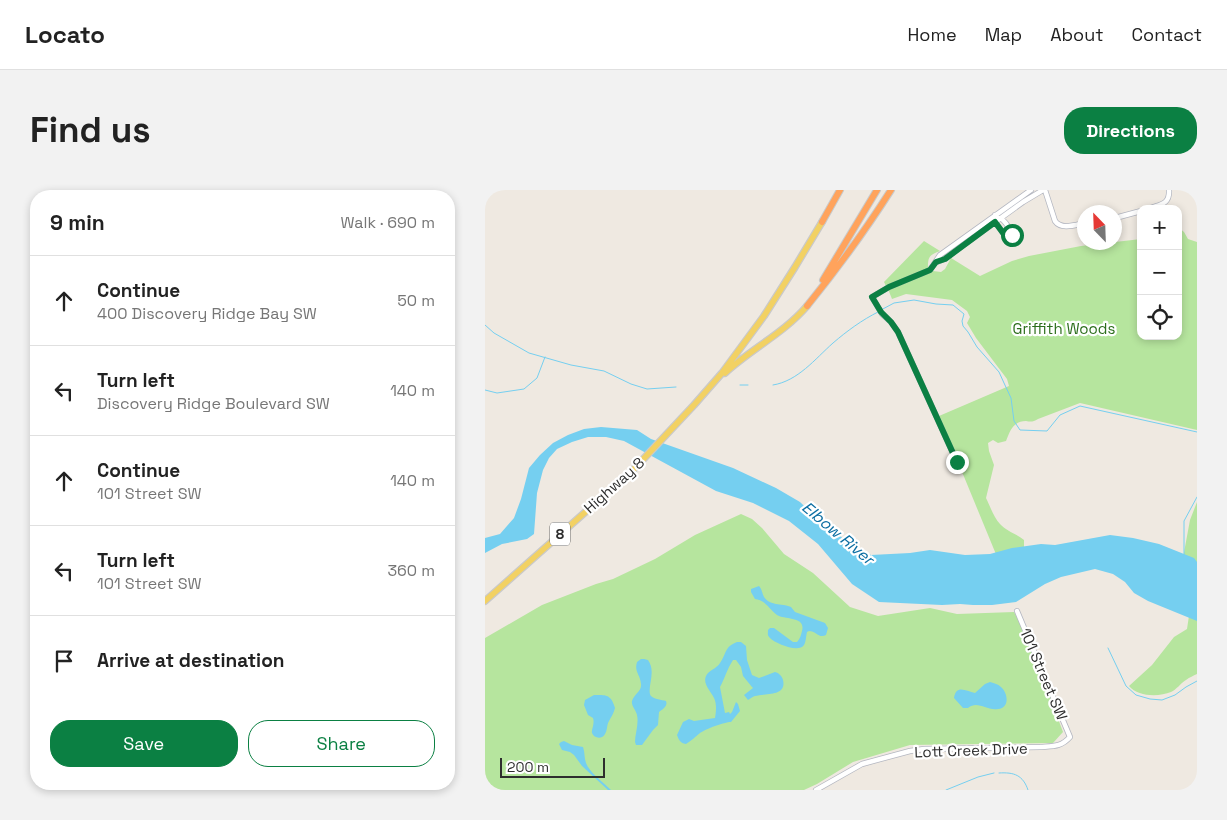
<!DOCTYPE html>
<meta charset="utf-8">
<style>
body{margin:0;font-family:"Space Grotesk",sans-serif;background:#f2f2f2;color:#222}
.controls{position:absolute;right:15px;top:15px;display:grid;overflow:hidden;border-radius:10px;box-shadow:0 2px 8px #0003}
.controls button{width:45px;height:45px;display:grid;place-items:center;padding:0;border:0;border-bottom:1px solid #e0e0e0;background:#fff;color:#222;font:25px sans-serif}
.compass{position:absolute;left:592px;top:15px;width:45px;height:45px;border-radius:50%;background:#fff;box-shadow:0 2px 8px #0003;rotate:337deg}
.scale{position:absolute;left:15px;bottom:12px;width:105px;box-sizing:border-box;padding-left:5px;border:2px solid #2e2e2e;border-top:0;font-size:14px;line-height:18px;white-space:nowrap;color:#2e2e2e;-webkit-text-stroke:4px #fff;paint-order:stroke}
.stop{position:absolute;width:15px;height:15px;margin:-11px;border:4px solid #0b8043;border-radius:50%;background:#fff}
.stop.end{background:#0b8043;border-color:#fff;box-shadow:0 1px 5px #0008}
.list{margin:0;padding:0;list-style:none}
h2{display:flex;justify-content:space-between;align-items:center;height:65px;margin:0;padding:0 20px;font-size:21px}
h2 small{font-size:16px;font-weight:400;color:#767676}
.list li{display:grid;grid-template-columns:32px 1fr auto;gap:15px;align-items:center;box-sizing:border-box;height:90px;padding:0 20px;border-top:1px solid #e0e0e0}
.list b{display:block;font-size:19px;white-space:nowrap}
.list p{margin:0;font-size:16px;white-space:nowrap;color:#767676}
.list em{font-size:16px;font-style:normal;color:#767676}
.actions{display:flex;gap:10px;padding:15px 20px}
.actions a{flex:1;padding:11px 0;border:1px solid #0b8043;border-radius:20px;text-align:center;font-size:18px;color:#0b8043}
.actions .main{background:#0b8043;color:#fff}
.icon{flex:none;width:28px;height:28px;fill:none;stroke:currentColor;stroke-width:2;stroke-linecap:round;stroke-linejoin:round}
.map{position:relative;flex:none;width:712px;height:600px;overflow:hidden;border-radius:20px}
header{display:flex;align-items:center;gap:30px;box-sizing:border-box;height:70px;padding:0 25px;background:#fff;border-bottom:1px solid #e0e0e0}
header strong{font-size:24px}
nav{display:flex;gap:28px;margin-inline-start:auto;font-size:18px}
.intro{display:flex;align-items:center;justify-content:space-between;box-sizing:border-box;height:120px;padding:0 30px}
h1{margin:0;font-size:35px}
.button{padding:12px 22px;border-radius:20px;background:#0b8043;color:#fff;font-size:18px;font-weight:700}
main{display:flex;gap:30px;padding:0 30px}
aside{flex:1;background:#fff;border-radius:20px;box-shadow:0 2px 8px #0003}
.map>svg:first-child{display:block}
</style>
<header>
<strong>Locato</strong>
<nav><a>Home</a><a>Map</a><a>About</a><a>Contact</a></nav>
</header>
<div class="intro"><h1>Find us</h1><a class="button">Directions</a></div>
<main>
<aside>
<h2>9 min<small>Walk · 690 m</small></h2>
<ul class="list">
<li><svg class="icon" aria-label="ahead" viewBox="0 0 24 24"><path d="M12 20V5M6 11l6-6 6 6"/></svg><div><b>Continue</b><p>400 Discovery Ridge Bay SW</p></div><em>50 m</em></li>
<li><svg class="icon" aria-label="left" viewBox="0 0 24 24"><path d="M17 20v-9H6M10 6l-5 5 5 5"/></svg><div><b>Turn left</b><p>Discovery Ridge Boulevard SW</p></div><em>140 m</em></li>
<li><svg class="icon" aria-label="ahead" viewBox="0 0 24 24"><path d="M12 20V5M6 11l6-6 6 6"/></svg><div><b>Continue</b><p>101 Street SW</p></div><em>140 m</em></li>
<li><svg class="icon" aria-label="left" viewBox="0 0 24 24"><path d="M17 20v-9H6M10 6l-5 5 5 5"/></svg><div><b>Turn left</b><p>101 Street SW</p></div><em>360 m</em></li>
<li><svg class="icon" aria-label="arrive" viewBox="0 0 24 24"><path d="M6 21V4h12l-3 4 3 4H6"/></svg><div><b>Arrive at destination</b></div></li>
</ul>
<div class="actions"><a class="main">Save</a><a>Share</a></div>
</aside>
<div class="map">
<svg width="712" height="600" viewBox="0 0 712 600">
<rect width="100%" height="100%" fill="#efe9e1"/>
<!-- green -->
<path fill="#b6e59e" d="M693,37L699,42L703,49L712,52V240L595,213L553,229C548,232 546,232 541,231C528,231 525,241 521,251L513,253L508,250L503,253L504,261L509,275L501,308C505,316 509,328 515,334C521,341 532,344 539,350V361L515,374L454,226L524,196L522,189L491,148L482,133L485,127L482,121L467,110L421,104L407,109L403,99L448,81L456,82L460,79L466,68L495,86L527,71L544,66L596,56L656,49V146H693Z
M439,51L455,61C443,65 443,68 443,79L401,96L399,92Z
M712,312V484C708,486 705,487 701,490C696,493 691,500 686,502C674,507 653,507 644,496L667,475L689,447L702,439L708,399L695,384L705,330Z
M256,324L267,329L277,338L299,364L328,383L365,417L393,426L445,418L472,424L529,422C550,460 563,502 578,542L568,553L425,555L368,572L332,594L319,600H0V448L57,415L111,394L128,389L170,369L210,345Z"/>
<!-- water -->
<path fill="#75cff0" d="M116,237L152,240L166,249L248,278L291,298L315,312L339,335L362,351L386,365L425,363L445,360L480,365L505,364L527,358L556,354L570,355L625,345L648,348L674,354L709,368L712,372V431L663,411L649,403L640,392L628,384L610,379L576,387L560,394L531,412L507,415H488L475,414L457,415L394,412L367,394L333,354L304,331L268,313L231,301L139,251L121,247H103L87,252L72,259L64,268L58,280L52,303L49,344L42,349L17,354L0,363V348L15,344L29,328L36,309L44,278L55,265L68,253L83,245L99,239Z
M274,396C277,399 277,403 279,407C285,416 296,413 306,417L310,422L340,433L343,438L341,445C334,449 331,441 324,441L322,442C321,446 321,452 319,455C314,463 291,454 285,448C282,445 283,444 283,440L285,438H289L308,452H312C315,449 316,445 317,441C321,426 300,430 292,425C284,419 280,410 270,409L266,402V399Z
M252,452H256L261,456L262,470L267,485L274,488L290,482C294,483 297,486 298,490C302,507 280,503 270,506C267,507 266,508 263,510L259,505L268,498L267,497L258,486L256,477L251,470H248C242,479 240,488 235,497L240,523L244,522L245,524L247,522L251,512L253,514L255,521L246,532C239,532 221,539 215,543C210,547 206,551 201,554C195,553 194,550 192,545L198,532L204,529L209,531L230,528C231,522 232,514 229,508C226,501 215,492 223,483C227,479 232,478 235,473C242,463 239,457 252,452Z
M156,469H159L163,470C172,482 161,499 166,506C169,509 177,510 181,511C183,516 178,519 174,522L173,535L168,540L157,555H151L150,552C150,544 154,534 152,525C151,520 146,516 147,511C149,504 157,501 156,494C155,484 149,482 152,472Z
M505,492C508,493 513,494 516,497C523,503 525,518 513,519C501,521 493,510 483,518H478L469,508C471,494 481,501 490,503L500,494Z
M109,505C121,505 126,504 130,518C129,523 126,527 123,533C122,536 122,541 120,544C118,549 109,549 107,543C106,540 110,534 108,528L103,525L99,515L100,510Z
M79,551L87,555L98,557C100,562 99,568 101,573C104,582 119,593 126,600H123L97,576L89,565L85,562L77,560L74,554L76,552Z"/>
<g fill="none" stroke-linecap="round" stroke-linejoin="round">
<!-- stream -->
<path stroke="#75cff0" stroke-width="1" d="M396,120L409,113L429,110L451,114L468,115L479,124L477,131L478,136L483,142L492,157L514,182L519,193L526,208L529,231L535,240L562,241L575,225L595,216L712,242
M0,135L9,143L44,163L86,175L119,181L146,194L162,199L191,197
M255,195H263
M288,195C313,191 330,169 348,153C362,141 377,130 393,122
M0,200L12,203L39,199L52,188L60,167
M699,366V331L712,307
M623,458L641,496L651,505L665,509L677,510L690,505L701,497L712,491
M514,583C529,582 538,585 543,600
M461,600L493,587L509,583"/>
<defs>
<path id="minor" d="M560,0L570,31C576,40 590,35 600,33
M663,19C675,14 685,15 684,0
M510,25C518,28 525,37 527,45L525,47H521L510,32Z
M630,28L656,21
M452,72L459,69L538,12L558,0
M472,272L413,142L406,132L397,124L387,107L404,97L445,80L455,65L546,0
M331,600L377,574L425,561L439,559L555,557C569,556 576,557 585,547L532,421"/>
<path id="major" d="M240,183C266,159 299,143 322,116
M0,411L150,278L209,215L237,183L279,126L310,77L337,32"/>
<path id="highway" d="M337,32L355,0
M338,90L392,0
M322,116C352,79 380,41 406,0"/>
</defs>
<!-- minor casing -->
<use href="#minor" stroke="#b4b7c1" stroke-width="6"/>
<!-- major casing -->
<use href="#major" stroke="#c9c9c9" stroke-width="8"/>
<!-- highway casing -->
<use href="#highway" stroke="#c9c9c9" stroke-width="8"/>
<!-- minor -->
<use href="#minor" stroke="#fff" stroke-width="4.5"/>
<!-- major -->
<use href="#major" stroke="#f2d163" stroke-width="5.5"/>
<!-- highway -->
<use href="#highway" stroke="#ffa35c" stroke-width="6"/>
</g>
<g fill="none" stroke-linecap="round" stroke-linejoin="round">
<!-- route -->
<path stroke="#0b8043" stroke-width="6" d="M472,272L413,142L406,132L396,122L387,107L404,97L445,80L451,72L460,69L510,32L521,47L524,48L527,45"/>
</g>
<g text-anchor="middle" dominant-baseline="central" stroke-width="4.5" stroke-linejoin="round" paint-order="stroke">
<!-- shield labels -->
<rect fill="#fff" stroke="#6d6d6d" stroke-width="1" x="65" y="332.5" width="20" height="23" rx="4"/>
<g font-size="14" font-weight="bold" fill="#2e2e2e">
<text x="75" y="344">8</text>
</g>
<!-- park labels -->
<g font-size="15" fill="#2c6e1b" stroke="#fff">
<text x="579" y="138">Griffith Woods</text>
</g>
<!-- street labels -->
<g font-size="15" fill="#2e2e2e" stroke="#fff">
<text transform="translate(129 295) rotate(-42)">Highway 8</text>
<text transform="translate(559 484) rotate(67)">101 Street SW</text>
<text transform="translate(486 560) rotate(-2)">Lott Creek Drive</text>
</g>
<!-- water labels -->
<g font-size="16" font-style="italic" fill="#0d6fa3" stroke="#fff">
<text transform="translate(353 343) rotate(40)">Elbow River</text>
</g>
</g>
</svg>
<div class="controls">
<button>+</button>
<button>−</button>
<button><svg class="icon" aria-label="locate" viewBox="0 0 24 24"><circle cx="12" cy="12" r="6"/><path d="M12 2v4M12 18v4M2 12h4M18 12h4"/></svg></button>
</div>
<svg class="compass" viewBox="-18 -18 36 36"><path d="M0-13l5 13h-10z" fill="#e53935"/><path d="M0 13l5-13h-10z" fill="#767676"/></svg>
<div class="scale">200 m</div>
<div class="stop" style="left:527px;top:45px"></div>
<div class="stop end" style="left:472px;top:272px"></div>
</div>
</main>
